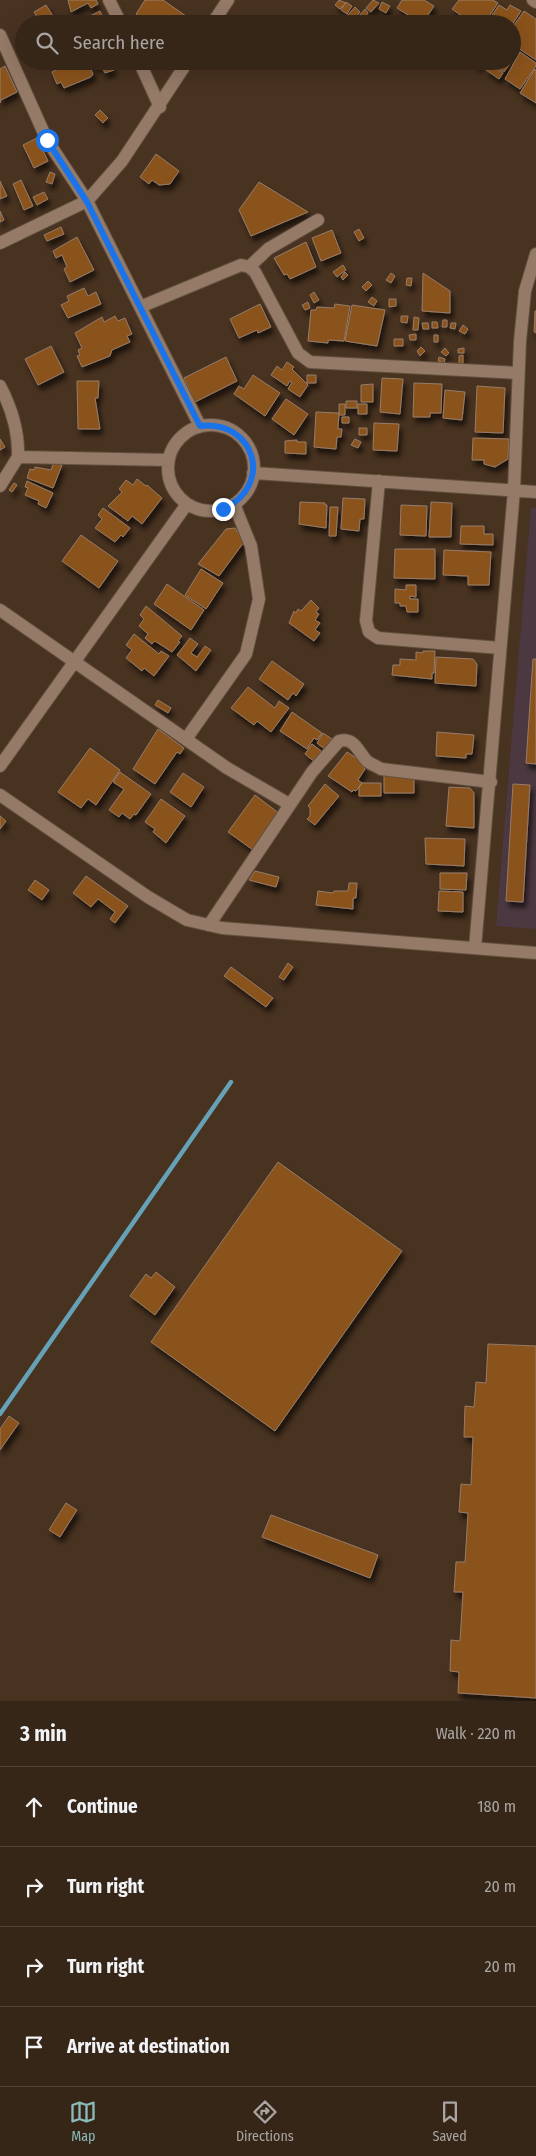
<!DOCTYPE html>
<meta charset="utf-8">
<style>
body{margin:0;font-family:"Fira Sans Condensed",sans-serif;background:#413225;color:#f1f3f6}
.stop{position:absolute;width:15px;height:15px;margin:-11px;border:4px solid #1a73e8;border-radius:50%;background:#fff}
.stop.end{background:#1a73e8;border-color:#fff;box-shadow:0 1px 5px #0008}
.list{margin:0;padding:0;list-style:none}
h2{display:flex;justify-content:space-between;align-items:center;height:65px;margin:0;padding:0 20px;font-size:21px}
h2 small{font-size:16px;font-weight:400;color:#aaa5a2}
.list li{display:grid;grid-template-columns:32px 1fr auto;gap:15px;align-items:center;box-sizing:border-box;height:80px;padding:0 20px;border-top:1px solid #504337}
.list b{display:block;font-size:19px;white-space:nowrap}
.list em{font-size:16px;font-style:normal;color:#aaa5a2}
.icon{flex:none;width:28px;height:28px;fill:none;stroke:currentColor;stroke-width:2;stroke-linecap:round;stroke-linejoin:round}
.map{position:relative;flex:none;width:536px;height:1701px;overflow:hidden}
.search{position:absolute;background:#362618;box-shadow:0 5px 20px #0002;left:15px;right:15px;top:15px;height:55px;display:flex;align-items:center;gap:12px;box-sizing:border-box;padding:0 18px;border-radius:28px;color:#aaa5a2;font-size:19px}
.sheet{height:385px;background:#362618}
nav{display:flex;justify-content:space-around;align-items:center;box-sizing:border-box;height:70px;border-top:1px solid #504337;background:#362618;font-size:14px;color:#aaa5a2}
nav a{display:grid;justify-items:center;gap:2px}
nav .on{color:#8bbbb9}
.map>svg:first-child{display:block}
</style>
<div class="map">
<svg width="536" height="1701" viewBox="0 0 536 1701">
<defs>
<filter id="shadow"><feDropShadow dx="3" dy="5.5" stdDeviation="2.5" flood-color="#0009"/></filter>
</defs>
<rect width="100%" height="100%" fill="#483220"/>
<!-- education -->
<path fill="#4c3840" d="M531,507L536,508V929L496,926Z"/>
<g fill="none" stroke-linecap="round" stroke-linejoin="round">
<!-- stream -->
<path stroke="#66a2b7" stroke-width="4.5" d="M0,1414L231,1082"/>
</g>
<!-- building -->
<path fill="#8b531f" stroke="#967c68" filter="url(#shadow)" d="M68,0H96L98,4L91,8L88,3L71,12Z
M145,0H163L186,16L180,24H149L136,14Z
M339,0L346,3L340,9L335,5Z
M373,0L379,3L371,12L366,8Z
M402,0H424L434,6L422,24L397,8Z
M459,0H493L498,3L484,24H473L452,9Z
M346,2L352,6L347,14L341,10Z
M382,2L390,6L386,13L379,9Z
M46,5L53,16L41,23L34,12Z
M499,5L507,10L510,5L521,11L512,25L486,24Z
M355,7L360,12L353,21L347,16Z
M365,9L368,13L364,18L360,15Z
M100,11L106,24H76V23Z
M524,11L536,19V60L512,44V28Z
M456,16L466,24H457L453,21Z
M446,18L450,22L443,24L442,22Z
M512,46L519,51L512,61Z
M520,52L536,63V66L520,89L505,79Z
M74,61H87L93,74L91,77L64,88L61,82L57,84L52,72Z
M94,61H103L104,63L95,68L92,63Z
M471,61H482L479,67Z
M497,61H512L504,72L494,65Z
M111,63L114,70L105,73L102,67Z
M489,64L503,73L499,79L486,70Z
M5,66L17,92L1,100L0,103V69Z
M535,69L536,70V103L520,93Z
M100,110L108,118L103,123L95,115Z
M37,138L48,161L34,168L23,145Z
M156,154L179,171L170,184L159,185L152,180L149,184L140,177Z
M50,172L55,174L52,184L46,182Z
M21,180L33,206L24,210L13,184Z
M0,181L7,196L0,199Z
M259,182L308,212L251,236L239,210Z
M44,192L48,199L37,205L33,197Z
M0,211L4,220L0,222Z
M61,227L64,234L47,241L44,235Z
M359,229L364,238L359,241L354,232Z
M332,230L341,253L321,261L312,238Z
M77,237L94,270L70,282L64,269L67,267L62,255L56,258L53,251Z
M306,242L316,267L290,279L287,274L284,275L274,258Z
M343,265L346,270L337,277L333,272Z
M345,272L348,275L343,280L341,277Z
M391,273L395,276L391,283L386,280Z
M423,273L450,291V313L422,311Z
M407,278H412L411,286L406,285Z
M368,281L372,285L366,291L362,287Z
M84,288L88,296L96,292L101,304L68,318L61,305L69,301L67,296Z
M314,292L319,300L314,303L310,295Z
M372,297L377,301L374,306L368,302Z
M389,299H396V306L389,307Z
M308,302L310,308L305,310L302,305Z
M260,304L271,327L258,333L257,330L239,338L230,319Z
M335,304L350,306L344,341L328,340V343L308,341L311,310H316L317,307L334,308Z
M352,305L385,310L377,346L345,341Z
M535,311H536V333L534,332Z
M115,316L118,321L125,318L132,334L127,336L130,342L112,350L110,356L82,367L77,356L80,355L78,350L82,348L75,333L102,317L104,322Z
M401,316H408L407,323L401,322Z
M414,317L419,318L418,330H413Z
M443,320H447V327H442Z
M432,322H437L438,328H432Z
M422,323H428L429,329H423Z
M451,323H456L455,329L450,328Z
M463,325L468,329L465,334L459,331Z
M416,334V340H410L409,335Z
M434,335H438V342H434Z
M394,339H403V346H394Z
M51,346L64,372L38,385L25,359Z
M421,347L425,351L420,356L417,351Z
M445,348L449,353L446,356L441,352Z
M464,348V353H458V349Z
M463,355V364H459V356Z
M226,357L237,381L195,402L184,378Z
M439,357L445,359L444,363L438,361Z
M287,362L294,367L292,369L308,385L300,397L288,389L292,382L290,381L287,386L271,375L277,366L282,370Z
M253,375L280,393L265,416L234,394L239,386L244,389Z
M307,375H316V383H307Z
M382,378L403,379L400,414L380,412Z
M77,381H99L98,398H95L100,429H78Z
M414,383L442,384L441,413H430V417H413Z
M373,384V402H361V385Z
M477,386L505,388L503,433L475,432Z
M445,390L465,392L462,420L443,418Z
M286,399L308,414L294,435L272,419Z
M346,401H357V408H346Z
M339,404H345V415H339Z
M358,404H367V414H358Z
M316,412L339,413L338,429H342L341,437H337L336,449L314,447Z
M342,417H349V423H342Z
M374,423L399,424L397,451L373,450Z
M359,428H367V435H359Z
M473,438L509,439L508,459L495,467L484,464V460H472Z
M0,439L5,447L0,450Z
M355,439L361,442L358,448L351,445Z
M297,440V442H306V454L285,453V441Z
M54,462L62,465L53,488L27,478L30,469L34,470L35,467L51,470Z
M137,479L146,486L147,485L162,498L142,524L132,516L128,521L108,506L122,492L119,489L126,480L133,485Z
M27,481L53,493L46,508L38,504L39,501L25,495L28,488L25,487Z
M14,483L17,485L12,492L9,490Z
M343,498L365,499L364,519H360L359,531L341,529Z
M300,502L325,503V505H327L326,528L299,524Z
M431,502L452,503L451,537H429Z
M401,505L427,506L426,536L400,535Z
M330,507H338L336,536H329Z
M103,508L130,528L123,537L121,535L115,542L95,528L102,519L98,515Z
M461,526H484V534H493V545L460,544Z
M235,528L244,542L219,576L198,564L226,529Z
M81,535L118,561L99,588L62,561Z
M395,549H435V579L394,578Z
M444,550L491,552L489,585H468V576L443,575Z
M201,569L223,583L206,609L185,595Z
M167,584L204,610L191,630L154,604Z
M406,585H416V597L410,596V599H418V612H407L406,606H400V603H395V589L406,590Z
M311,600L319,608L316,612L319,614L315,620L320,623L315,630L320,633L314,641L289,623L294,611L296,613L298,609L301,611Z
M146,606L182,636L178,641L180,642L172,652L155,641L152,644L145,638L148,634L139,626L144,619L140,615Z
M134,634L159,654L161,651L169,656L154,676L144,668L142,671L126,658L132,650L126,645Z
M190,638L198,644L191,653L197,657L205,646L211,650L196,671L177,655Z
M423,651H435L434,673H432V679L392,675L393,665H400V659L416,660V652L423,653Z
M436,657L473,659L477,664L476,686L435,683Z
M533,659H536V764L526,763Z
M272,661L304,684L296,696L293,693L288,700L259,679Z
M248,687L275,708L279,701L289,708L271,732L257,721L254,725L231,708Z
M158,700L171,708L168,713L155,705Z
M292,712L322,733L317,740L314,738L307,749L280,731Z
M158,729L184,748L180,754L177,752L155,784L133,769Z
M437,732L474,735L472,754H466V758L436,756Z
M323,733L332,739L326,750L317,743Z
M312,744L321,751L316,763L305,754Z
M90,748L120,770L96,805L88,799L81,808L58,792Z
M347,752L358,759L365,769L358,780L362,783L356,791L353,790L352,792L328,776Z
M120,772L151,794L136,815L134,814L130,819L122,813L119,817L109,810L124,789L113,782Z
M183,773L204,787L191,807L170,792Z
M384,775L414,778V793H384Z
M362,783H381V796H359V787Z
M325,784L339,796L315,825L307,819L310,816V808L308,806Z
M513,784L530,785L523,902L506,901Z
M449,787L470,788L474,793V828L446,826Z
M255,795L280,814L253,850L228,832Z
M161,799L185,816L166,843L153,832L155,829L145,822Z
M0,816L6,821L0,829Z
M425,838L465,839L464,866L426,864Z
M255,871L279,877L276,887L249,880Z
M440,873H467L466,890L440,889Z
M86,876L128,906L115,923L110,919L115,912L98,899L91,907L73,893Z
M35,880L49,890L42,900L28,890Z
M349,883H357L356,898H353V909L316,905L318,891L333,893L334,891H348Z
M439,891L463,892V912L438,911Z
M288,963L293,967L284,980L279,977Z
M231,967L273,998L266,1007L224,976Z
M278,1162L402,1251L275,1431L151,1342Z
M156,1272L175,1287L155,1315L130,1296L146,1274L151,1278Z
M488,1344L536,1346V1698L458,1693L459,1672L450,1671L451,1640L460,1641L463,1592H454L456,1562H465L468,1513L459,1512L461,1484L471,1485L473,1437H464L465,1406L474,1407L476,1382L486,1383Z
M9,1416L19,1423L0,1450V1429Z
M66,1503L77,1510L60,1537L49,1530Z
M271,1515L378,1555L370,1578L262,1537Z"/>
<g fill="none" stroke-linecap="round" stroke-linejoin="round">
<defs>
<path id="minor" d="M109,0L121,24
M533,0L536,2
M212,24L228,0
M0,35L47,140L87,201L200,426
M139,61L160,107
M0,243L87,201L122,161L188,61
M249,267L268,249L318,220
M140,307L241,265L249,267L255,272L298,353L310,362L518,373
M0,386C12,409 19,431 18,457
M168 468a43 43 0 1 1 86 0a43 43 0 1 1-86 0Z
M253,473L536,492
M379,481L366,621L369,632L378,638L500,648
M0,486L18,457L169,460
M0,610L227,768L289,804
M186,739L246,654L259,599L251,546L234,504
M0,766L187,504
M209,925L312,772L339,741C355,737 358,752 367,761C370,764 377,766 381,769L491,782
M475,948L514,490L520,341L525,291L536,254"/>
<path id="tertiary" d="M0,795L148,897L187,920L222,928L536,953"/>
</defs>
<!-- minor casing -->
<use href="#minor" stroke="#625040" stroke-width="14"/>
<!-- tertiary casing -->
<use href="#tertiary" stroke="#625040" stroke-width="14"/>
<!-- minor -->
<use href="#minor" stroke="#947a67" stroke-width="12"/>
<!-- tertiary -->
<use href="#tertiary" stroke="#947a67" stroke-width="12"/>
</g>
<g fill="none" stroke-linecap="round" stroke-linejoin="round">
<!-- route -->
<path stroke="#1a73e8" stroke-width="6" d="M47,140L87,202L200,426C256,420 274,486 223,509"/>
</g>
</svg>
<div class="stop" style="left:47px;top:140px"></div>
<div class="stop end" style="left:223px;top:509px"></div>
<div class="search"><svg class="icon" aria-label="search" viewBox="0 0 24 24"><circle cx="10" cy="10" r="6"/><path d="M15 15l6 6"/></svg>Search here</div>
</div>
<section class="sheet">
<h2>3 min<small>Walk · 220 m</small></h2>
<ul class="list">
<li><svg class="icon" aria-label="ahead" viewBox="0 0 24 24"><path d="M12 20V5M6 11l6-6 6 6"/></svg><div><b>Continue</b></div><em>180 m</em></li>
<li><svg class="icon" aria-label="right" viewBox="0 0 24 24"><path d="M7 20v-9h11M14 6l5 5-5 5"/></svg><div><b>Turn right</b></div><em>20 m</em></li>
<li><svg class="icon" aria-label="right" viewBox="0 0 24 24"><path d="M7 20v-9h11M14 6l5 5-5 5"/></svg><div><b>Turn right</b></div><em>20 m</em></li>
<li><svg class="icon" aria-label="arrive" viewBox="0 0 24 24"><path d="M6 21V4h12l-3 4 3 4H6"/></svg><div><b>Arrive at destination</b></div></li>
</ul>
</section>
<nav>
<a class="on"><svg class="icon" aria-label="map" viewBox="0 0 24 24"><path d="M3 6l6-2 6 2 6-2v14l-6 2-6-2-6 2zM9 4v14M15 6v14"/></svg>Map</a>
<a><svg class="icon" aria-label="directions" viewBox="0 0 24 24"><path d="M12 3l9 9-9 9-9-9zM9 14v-3h6M13 9l2 2-2 2"/></svg>Directions</a>
<a><svg class="icon" aria-label="saved" viewBox="0 0 24 24"><path d="M7 4h10v16l-5-4-5 4z"/></svg>Saved</a>
</nav>
